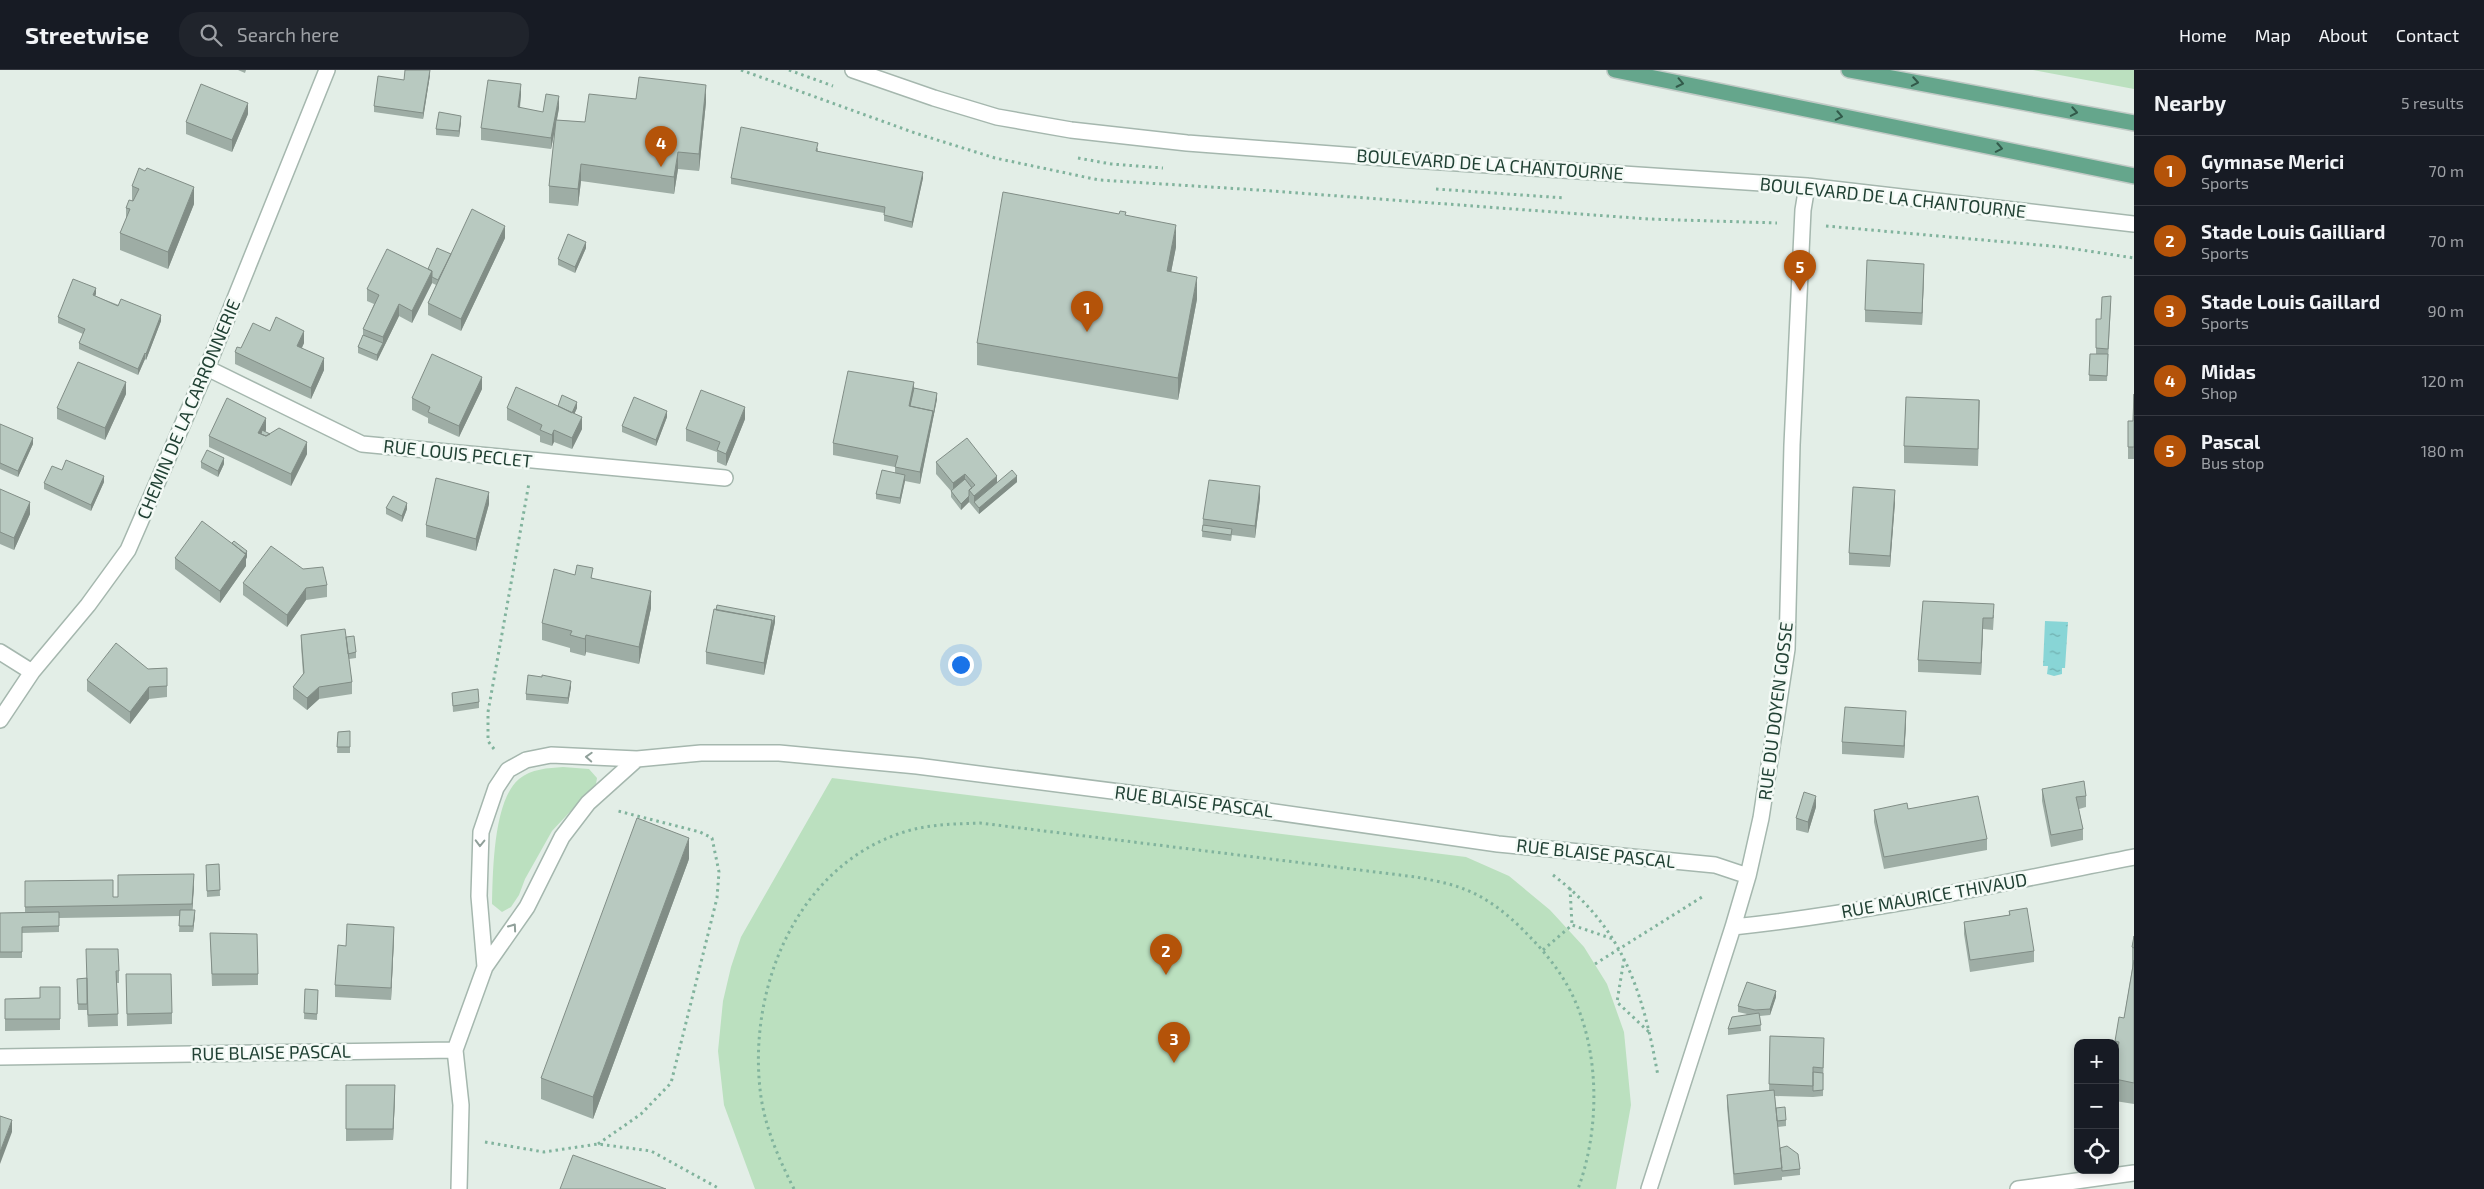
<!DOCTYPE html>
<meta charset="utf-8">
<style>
body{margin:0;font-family:"Exo 2",sans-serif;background:#20242c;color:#f1f3f6}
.controls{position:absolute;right:15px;bottom:15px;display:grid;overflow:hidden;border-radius:10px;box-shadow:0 2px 8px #0003}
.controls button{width:45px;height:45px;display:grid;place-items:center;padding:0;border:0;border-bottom:1px solid #363941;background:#171b24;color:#f1f3f6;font:25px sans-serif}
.you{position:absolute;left:960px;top:594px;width:18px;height:18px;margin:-12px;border:4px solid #fff;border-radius:50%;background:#1a73e8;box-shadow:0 0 0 8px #1a73e833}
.badge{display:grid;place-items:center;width:32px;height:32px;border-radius:50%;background:#b45309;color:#fff;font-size:16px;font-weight:700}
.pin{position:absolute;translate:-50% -41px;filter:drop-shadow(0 1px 2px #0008)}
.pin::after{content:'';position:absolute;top:26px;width:18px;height:15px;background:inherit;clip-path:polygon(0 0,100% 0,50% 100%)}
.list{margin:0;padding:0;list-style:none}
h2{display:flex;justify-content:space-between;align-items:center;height:65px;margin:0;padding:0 20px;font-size:21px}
h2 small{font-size:16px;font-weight:400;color:#9ea1a6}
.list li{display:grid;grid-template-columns:32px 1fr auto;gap:15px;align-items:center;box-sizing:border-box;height:70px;padding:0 20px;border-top:1px solid #363941}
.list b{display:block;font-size:19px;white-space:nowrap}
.list p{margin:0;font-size:16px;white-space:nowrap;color:#9ea1a6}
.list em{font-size:16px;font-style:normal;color:#9ea1a6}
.icon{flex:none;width:28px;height:28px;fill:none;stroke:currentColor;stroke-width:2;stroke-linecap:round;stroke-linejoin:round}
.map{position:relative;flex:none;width:2134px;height:1119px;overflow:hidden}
header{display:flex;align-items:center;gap:30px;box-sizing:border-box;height:70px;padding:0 25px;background:#171b24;border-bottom:1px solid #363941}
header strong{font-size:24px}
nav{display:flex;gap:28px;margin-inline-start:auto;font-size:18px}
.search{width:350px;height:45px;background:#20242c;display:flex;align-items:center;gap:12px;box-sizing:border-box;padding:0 18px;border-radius:20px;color:#9ea1a6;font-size:19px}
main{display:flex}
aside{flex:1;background:#171b24}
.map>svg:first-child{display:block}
</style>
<header>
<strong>Streetwise</strong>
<div class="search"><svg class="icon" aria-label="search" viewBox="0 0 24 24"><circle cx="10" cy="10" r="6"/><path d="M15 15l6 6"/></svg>Search here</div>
<nav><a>Home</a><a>Map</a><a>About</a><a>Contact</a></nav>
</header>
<main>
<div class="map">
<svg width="2134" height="1119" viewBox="0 0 2134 1119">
<defs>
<pattern id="water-ripples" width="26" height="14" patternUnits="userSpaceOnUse" patternTransform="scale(1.25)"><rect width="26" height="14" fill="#88d5d6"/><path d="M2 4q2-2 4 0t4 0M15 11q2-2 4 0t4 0" fill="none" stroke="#6faeae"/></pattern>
</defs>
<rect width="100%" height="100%" fill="#e3eee7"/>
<!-- green -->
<path fill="#bbe0bf" d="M2033,0H2134V19Z
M563,697L589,699L597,708L596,714L552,761L525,809L519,825L511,837L502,842L492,834C493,802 493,731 519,709C531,699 548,698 563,697Z
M832,708L1466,787L1509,806L1550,840L1584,877L1607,914L1624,962L1631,1035L1616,1119H755L724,1035L718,981L723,931L731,897L741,867Z"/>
<!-- water -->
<path fill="url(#water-ripples)" d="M2045,551L2068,552L2065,598H2062V604L2054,606L2047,604L2048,596H2043Z"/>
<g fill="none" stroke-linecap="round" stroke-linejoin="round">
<defs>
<path id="minor" d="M853,0L934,28L997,47L1071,60L1187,73L1411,90L1807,116L2134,154
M207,298L362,374L725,408
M0,582L32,602
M0,650L32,602L88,535L128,480L207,298L327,0
M1733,857C1868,843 2001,813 2134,787
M485,897L479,826L481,762L496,718L508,700L526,690L551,685L637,689L701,683H779L917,696L1268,741L1498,774L1715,795L1748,806
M0,987L455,980
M459,1119L461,1035L455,980L485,897L527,837L562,767L588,733L637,689
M1649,1119L1733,857L1748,806L1761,748L1787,579L1792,375L1803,140L1807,116
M2018,1119L2134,1103"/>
<path id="major" d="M1615,0L2134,106
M1849,0L2134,53"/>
</defs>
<!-- minor casing -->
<use href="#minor" stroke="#a5b7ae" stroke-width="18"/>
<!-- major casing -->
<use href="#major" stroke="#c1cac6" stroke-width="18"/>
<!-- path -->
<path stroke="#81b39d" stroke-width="3" stroke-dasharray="2.5 4" stroke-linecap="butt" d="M741,0L915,63L995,88L1099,110L1258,120L1648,149L1777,153
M789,0L833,16
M1078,88L1111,94L1163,98
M1436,119L1565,128
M1826,156L2062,177L2134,188
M494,679L488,671V642L529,413
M1553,805C1624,859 1643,922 1658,1006
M1570,818L1572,855
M1543,880L1572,855L1613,869
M1624,889L1617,932L1650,963
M1595,894L1702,827
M485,1072L544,1082L598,1074L651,1081L720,1119
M598,1074L641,1044L671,1013L717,828L719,802L712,768L700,762L618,741
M794,1119C779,1089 766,1060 761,1027C746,921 796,796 904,762C929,754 955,754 980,753L1416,807C1431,810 1449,813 1464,819C1488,828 1510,846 1528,865C1547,884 1565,907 1576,933C1600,989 1599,1062 1578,1119"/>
<!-- minor -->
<use href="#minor" stroke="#fff" stroke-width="15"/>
<!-- major -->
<use href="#major" stroke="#65a68c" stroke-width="15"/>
</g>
<!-- wall -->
<path fill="#9eada5" d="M238,0H246L245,3Z
M430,5L423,49L374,42V36L404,10Z
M521,25L520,38L543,42L559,38L557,50L585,52L636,29L706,32L699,101L678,99L674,124L581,111L578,136L549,133V116L555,60L551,79L481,70V58Z
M248,44L232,82L186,64V52Z
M461,52L459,67L436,65V59Z
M818,78V81L923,108L912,158L884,151V143L731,114V108Z
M132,116L194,134L168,199L120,180V163L126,149V138L132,131Z
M1126,145L1176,177L1171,202L1197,229L1178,330L977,295V273Z
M505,168L461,261L428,245V233L436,215L432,213L412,253L399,246L377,291L358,283V277L363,265V259L374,234L367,231V219L428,199L451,184Z
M586,178L575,203L558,195V189Z
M1924,205L1922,255L1865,252V240Z
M96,224L95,226L161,251L146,290L145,289L138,305L79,279V273L83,264L58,253V247Z
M2111,232L2107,311H2089L2090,284H2096V249H2101Z
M270,261L304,273L302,278L324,300L311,329L235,294V282Z
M914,318L937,329L920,414L905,411L900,434L876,429V424L895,403V397L833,385V373Z
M482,319L459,367L428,353V348L412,340V328Z
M126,324L105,370L57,349V338Z
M2134,324V389H2128V351H2133Z
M1980,330L1978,396L1904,393V376Z
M558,336L577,338L574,344L582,359L572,379L554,372L552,376L540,372V366L507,350V338Z
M667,347L656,376L622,362V356Z
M745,349L726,396L717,392V382L686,371V359Z
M0,354L33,374L18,407L0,399Z
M266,360L265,362L307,384L291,416L209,377V366Z
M201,392L224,394L218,407L201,398Z
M936,392L997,412H1017L979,444L969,432L961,440L951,427V421L936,404Z
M62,400L104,412L91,441L44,419V413Z
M0,419L30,444L14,480L0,474Z
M1260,428L1255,468L1232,465L1231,471L1202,467L1203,449Z
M1895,432L1890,497L1849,495V483Z
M489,434L476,481L426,467V455Z
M386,438L407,439L402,452L386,444Z
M247,487L246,489V496L220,533L175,499V488Z
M303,499L327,515V527L306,530L287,557L243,525V513Z
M575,505L593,508L651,538L639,594L586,582L585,586L570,582V578L542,570V553Z
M1923,531L1994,545L1993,560L1983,559L1981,605L1918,602V590Z
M775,552L764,605L706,594V582Z
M301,565L346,567L356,582V588L349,589L352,612V624L319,629L307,640L293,629V617L303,604L301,576Z
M167,598V627L149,629L130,654L87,621V610L148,599Z
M542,607L571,617L568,634L526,630V624Z
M452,623L479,632V638L453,642Z
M1906,653L1904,688L1842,684V672Z
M350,661V683H337L338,662Z
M2042,719L2086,726V737L2079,739L2083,759V770L2051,777L2042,731Z
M1816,737L1808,763L1796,760V748Z
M1908,739L1987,769V780L1884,799L1874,752V740Z
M689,789L593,1049L541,1029V1008Z
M219,794L220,826L207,827L206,795Z
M25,811L113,827H118L194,816L192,840L195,845L193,862H179L180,846L59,848V862L22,863V888H0V843L25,842Z
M2009,841L2034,881V892L1970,902L1964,864V852L2009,845Z
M210,863L258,904V915L212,916Z
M2134,866V1034L2115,1031V973L2124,948L2132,899V877Z
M394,868L391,930L335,927V915L346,876Z
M119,901V913H117L118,956L88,957L87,940H78L77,909L86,908Z
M126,904L172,943V954L127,956Z
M60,917V960L5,961V929L40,928Z
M305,919L318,920L317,950L304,949Z
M1776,927L1770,945L1760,946L1761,961L1728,965V959L1747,944L1738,942V936Z
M1770,966L1824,968L1823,1026L1813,1027L1775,1026L1776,1038L1786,1050V1056L1778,1057L1780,1078L1800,1099V1105L1782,1107V1110L1734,1115L1727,1037V1025L1769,1021Z
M346,1015L395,1027L393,1070L346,1071Z"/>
<!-- shaded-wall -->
<path fill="#818d86" d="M430,0V5L423,49V43Z
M521,14V25L518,49V37Z
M706,15V32L699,101V84Z
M559,26V38L551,79V68Z
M248,33V44L232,82V70Z
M461,46V52L459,67V61Z
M678,82V99L674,124V107Z
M581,94V111L578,136V119Z
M923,102V108L912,158V152Z
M194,117V134L168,199V182Z
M1176,155V177L1167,223V201Z
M505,156V168L461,261V249Z
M586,172V178L575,203V197Z
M1924,194V205L1922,255V243Z
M432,201V213L412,253V241Z
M1197,207V229L1178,330V308Z
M96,218V224L93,231V225Z
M399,234V246L377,291V285L383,273V267Z
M161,245V251L146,290V284Z
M304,261V273L297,287V276Z
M145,283V289L138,305V299Z
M324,288V300L311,329V318Z
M482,307V319L459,367V356Z
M126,312V324L105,370V358Z
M914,312V324L910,342L909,336Z
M937,323V329L920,414V402L933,341Z
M577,332V338L570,354V348Z
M745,337V349L726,396V384Z
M667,341V347L656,376V370Z
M582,347V359L572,379V368Z
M266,348V360L261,370L258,363Z
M554,360V372L552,376V365Z
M33,368V374L18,407V401Z
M307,372V384L291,416V404Z
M224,388V394L218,407V401Z
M965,404V415L953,425V413Z
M905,405V411L900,434V428Z
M104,406V412L91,441V435Z
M997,406V418L974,432V426Z
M1017,406V412L979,444V438Z
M1260,416V428L1255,468V456Z
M1895,420V432L1890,497V486Z
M489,422V434L476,481V469Z
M969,426V432L961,440V434Z
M30,432V444L14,480V468Z
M407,433V439L402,452V446Z
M247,481V487L246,489V496L220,533V521Z
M306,518V530L287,557V545Z
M651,521V538L639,594V577Z
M775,546V552L764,605V593L772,550Z
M1983,548V559L1981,605V593Z
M586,565V582L585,586V569Z
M571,611V617L568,634V628Z
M149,617V629L130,654V642Z
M319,617V629L307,640V628Z
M1906,641V653L1904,688V676Z
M1816,726V737L1808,763V752Z
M689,768V789L593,1049V1027Z
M194,804V816L192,846V834Z
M195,840V845L193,862V856Z
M394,857V868L391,930V918Z
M1776,921V927L1770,945V939Z
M395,1015V1027L393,1070V1059Z
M12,1050V1062L0,1094V1082Z"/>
<!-- building -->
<path fill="#b8c9c0" stroke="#818d86" d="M405,0H430L423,43L374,36L378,6L404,10Z
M639,7L706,15L699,84L678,82L674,107L581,94L578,119L549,116L556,50L585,52L589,24L636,29Z
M488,10L521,14L518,37L543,42L546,24L559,26L551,68L481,58Z
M201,14L248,33L232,70L186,52Z
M439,42L461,46L459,61L436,59Z
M741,57L818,73L816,81L923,102L912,152L884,145L885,137L731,108Z
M139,98L145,101L147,98L194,117L168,182L120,163L130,139L126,138L129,130L133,131L139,119L132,116Z
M1003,122L1119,144L1120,141L1126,142L1125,145L1176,155L1167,201L1197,207L1178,308L977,273Z
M472,139L505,156L461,249L428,233Z
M568,164L586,172L575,197L558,189Z
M437,178L451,184L438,210L432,207V201L428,199Z
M387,179L432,201L412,241L399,234L383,267L363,259L379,225L367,219Z
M1867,190L1924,194L1922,243L1865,240Z
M73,209L96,218L93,225L118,236L121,229L161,245L146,284L145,283L138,299L79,273L85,259L58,247Z
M2111,226L2108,279L2096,278V249H2101L2102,227Z
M276,247L304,261L297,276L324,288L311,318L235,282L237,277L241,278L253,253L270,261Z
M363,265L383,273L377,285L358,277Z
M432,284L482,307L459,356L428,342L430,337L412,328Z
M2090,284H2108L2107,306L2089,305Z
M78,292L126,312L105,358L57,338Z
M848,301L914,312L909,336L933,341L920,402L895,397L898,386L833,373Z
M516,317L582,347L572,368L554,360L552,365L540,360L542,355L507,338Z
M914,318L937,323L933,346V341L910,336Z
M701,320L745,337L726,384L717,380L720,372L686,359Z
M2134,324V377H2128V351H2133Z
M562,325L577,332L572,343L558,336Z
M634,327L667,341L656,370L622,356Z
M1906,327L1979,330L1978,379L1904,376Z
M227,328L266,348L258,363L266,366L279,358L307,372L291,404L209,366Z
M0,354L33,368L18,401L0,393Z
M262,360L270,364L266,366L261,364Z
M967,368L997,406L974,426L969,420L975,415L965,404L953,413L936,392Z
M207,380L224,388L218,401L201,392Z
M66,390L104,406L91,435L44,413L52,396L62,400Z
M882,400L905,405L900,428L876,424Z
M1012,400L1017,406L979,438L974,432Z
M436,408L489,422L476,469L426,455Z
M965,409L972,418L969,420V426L961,434L951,421Z
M1209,410L1260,416L1255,456L1203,449Z
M1853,417L1895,420L1890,486L1849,483Z
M0,419L30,432L14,468L0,462Z
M393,426L407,433L402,446L386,438Z
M202,451L246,484L220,521L175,488Z
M1203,455L1232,459L1231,465L1202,461Z
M234,471L247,481L245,484L232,473Z
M271,476L303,499L323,497L327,515L306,518L287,545L243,513Z
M577,495L593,498L591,508L651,521L639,577L586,565L585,569L570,565L572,561L542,553L554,499L575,505Z
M1923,531L1994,534L1993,548H1983L1981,593L1918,590Z
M717,535L775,546L772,556V550L716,540Z
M714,539L772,550L764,593L706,582Z
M345,559L352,612L319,617L307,628L293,617L304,603L301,565Z
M354,566L356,582L348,584L346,567Z
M116,573L148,599L167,598V616L149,617L130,642L87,610Z
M528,605L542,607V605L571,611L568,628L526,624Z
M478,619L479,632L453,636L452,623Z
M1845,637L1906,641L1904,676L1842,672Z
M350,661V677H337L338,662Z
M2084,711L2086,726L2076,727L2083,759L2051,765L2042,719Z
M1804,722L1816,726L1808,752L1796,748Z
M1978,726L1987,769L1884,787L1874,740L1907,733L1908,739Z
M637,748L689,768L593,1027L541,1008Z
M219,794L220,820L207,821L206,795Z
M194,804L192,834L25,837V811L113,810V827H118V805Z
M2027,838L2034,881L1970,890L1964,852L2010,845L2009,841Z
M180,840H195L193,856H179Z
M59,842V856L22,857V882H0V843Z
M347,854L394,857L391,918L335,915L338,875L346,876Z
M210,863L257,864L258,904H212Z
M2134,866V878L2132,877Z
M86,879H118L119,901H116L118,944L88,945Z
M2134,890V1013L2115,1009V994L2119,972L2115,971L2119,947L2124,948Z
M126,904H171L172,943L127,944Z
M87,908V934H78L77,909Z
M1747,912L1776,921L1770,939L1755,940L1738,936Z
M40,917H60V949H5V929L40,928Z
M305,919L318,920L317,944L304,943Z
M1759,943L1761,955L1728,959L1732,947Z
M1770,966L1824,968L1823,998L1813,997V1016L1769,1014Z
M1813,1002L1823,1003V1020L1813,1021Z
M346,1015H395L393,1059H346Z
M1774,1020L1782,1098L1734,1104L1727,1025Z
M1785,1037L1786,1050L1777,1051L1776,1038Z
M0,1046L12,1050L0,1082Z
M1787,1076L1798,1084L1800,1099L1782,1101L1780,1078Z
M573,1085L666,1119H560Z"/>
<!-- one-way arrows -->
<defs><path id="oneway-chevron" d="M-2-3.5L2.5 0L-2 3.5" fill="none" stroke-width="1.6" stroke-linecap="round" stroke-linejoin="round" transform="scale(1.25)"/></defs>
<g stroke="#325a4a">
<use href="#oneway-chevron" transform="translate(1915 12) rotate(10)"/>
<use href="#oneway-chevron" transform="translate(1680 13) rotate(12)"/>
<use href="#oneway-chevron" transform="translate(2074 42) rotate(10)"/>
<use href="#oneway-chevron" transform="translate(1839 46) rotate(11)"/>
<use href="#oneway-chevron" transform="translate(1999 78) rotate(11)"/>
</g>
<g stroke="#90a09a">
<use href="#oneway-chevron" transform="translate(589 687) rotate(-177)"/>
<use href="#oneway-chevron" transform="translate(480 773) rotate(91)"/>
<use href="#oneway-chevron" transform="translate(513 857) rotate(-55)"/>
</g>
<g text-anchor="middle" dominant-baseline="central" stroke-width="5" stroke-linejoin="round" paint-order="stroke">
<!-- street labels -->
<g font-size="18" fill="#214134" stroke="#f4faf6">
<text transform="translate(1490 94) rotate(4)">BOULEVARD DE LA CHANTOURNE</text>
<text transform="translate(1893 127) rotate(6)">BOULEVARD DE LA CHANTOURNE</text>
<text transform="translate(188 339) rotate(-67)">CHEMIN DE LA CARRONNERIE</text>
<text transform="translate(458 383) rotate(6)">RUE LOUIS PECLET</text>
<text transform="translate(1775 641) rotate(-83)">RUE DU DOYEN GOSSE</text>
<text transform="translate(1194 731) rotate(7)">RUE BLAISE PASCAL</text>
<text transform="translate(1596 783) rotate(6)">RUE BLAISE PASCAL</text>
<text transform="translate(1934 825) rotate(-10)">RUE MAURICE THIVAUD</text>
<text transform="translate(271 982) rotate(-1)">RUE BLAISE PASCAL</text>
</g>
</g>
</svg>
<div class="controls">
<button>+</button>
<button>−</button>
<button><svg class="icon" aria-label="locate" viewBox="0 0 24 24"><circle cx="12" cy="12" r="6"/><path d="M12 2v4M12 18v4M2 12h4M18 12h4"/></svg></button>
</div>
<div class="you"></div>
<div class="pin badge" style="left:1087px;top:262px">1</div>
<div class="pin badge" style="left:1166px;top:905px">2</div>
<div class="pin badge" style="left:1174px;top:993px">3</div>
<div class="pin badge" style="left:661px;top:97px">4</div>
<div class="pin badge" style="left:1800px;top:221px">5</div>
</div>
<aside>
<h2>Nearby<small>5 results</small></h2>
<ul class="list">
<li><span class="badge">1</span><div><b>Gymnase Merici</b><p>Sports</p></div><em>70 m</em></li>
<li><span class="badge">2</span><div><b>Stade Louis Gailliard</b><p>Sports</p></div><em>70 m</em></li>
<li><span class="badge">3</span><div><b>Stade Louis Gaillard</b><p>Sports</p></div><em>90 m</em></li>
<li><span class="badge">4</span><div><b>Midas</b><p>Shop</p></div><em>120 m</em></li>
<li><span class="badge">5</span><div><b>Pascal</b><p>Bus stop</p></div><em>180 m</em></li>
</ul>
</aside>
</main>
